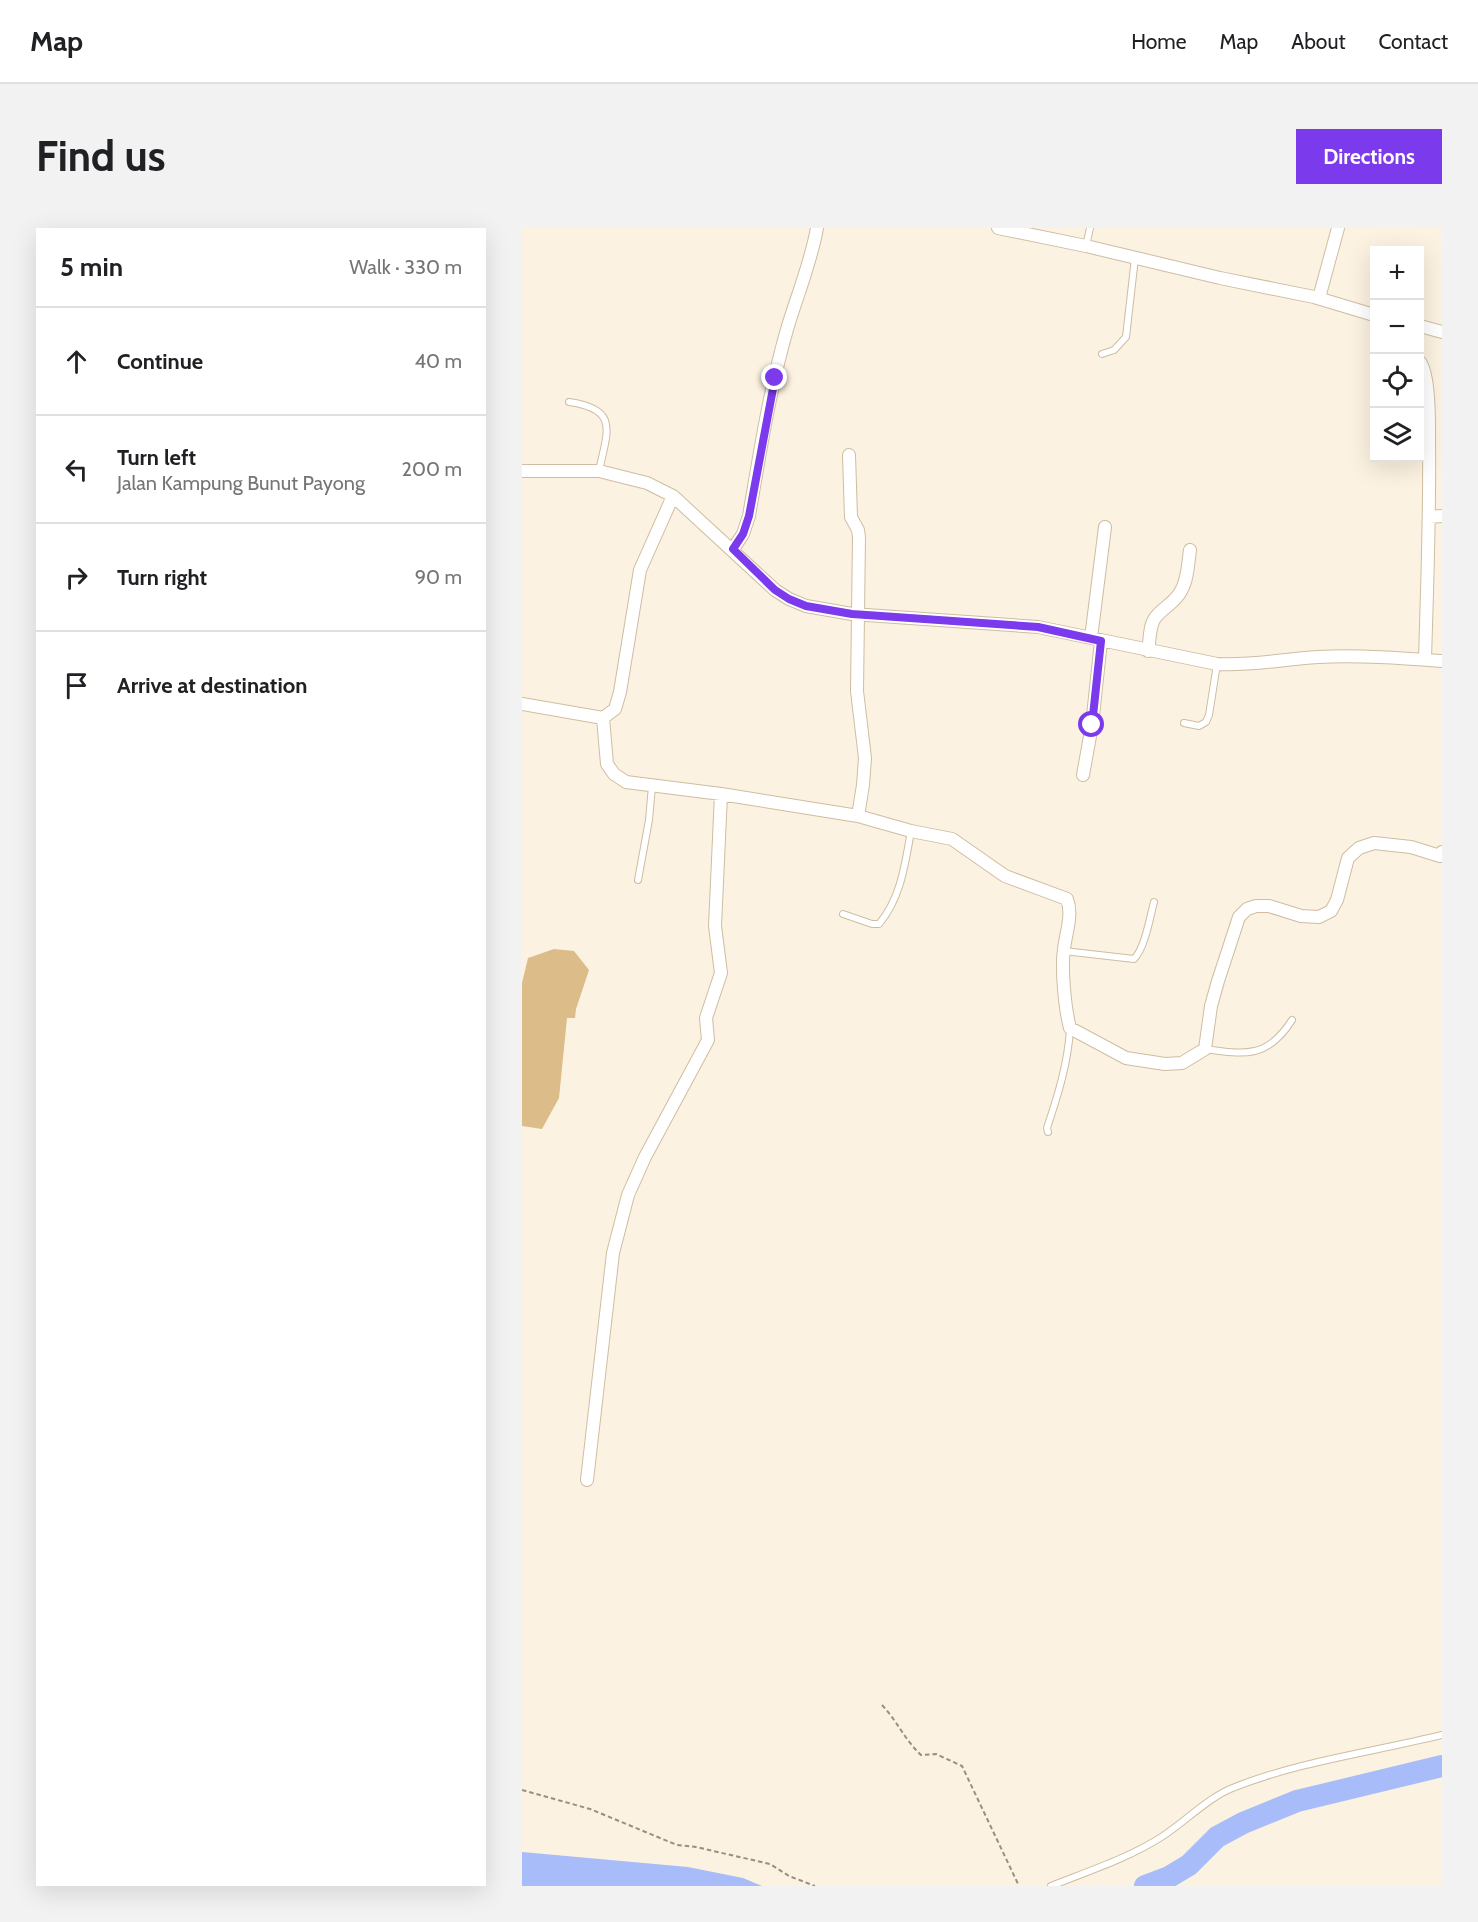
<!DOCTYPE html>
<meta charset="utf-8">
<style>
body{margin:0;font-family:Cabin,sans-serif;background:#f2f2f2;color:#202124}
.controls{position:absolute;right:18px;top:18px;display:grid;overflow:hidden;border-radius:0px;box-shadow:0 6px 24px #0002}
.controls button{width:54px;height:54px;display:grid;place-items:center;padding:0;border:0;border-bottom:2px solid #e0e0e0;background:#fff;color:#202124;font:30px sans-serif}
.stop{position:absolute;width:18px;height:18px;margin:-14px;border:4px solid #7c3aed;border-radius:50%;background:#fff}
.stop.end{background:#7c3aed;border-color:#fff;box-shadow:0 2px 6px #0008}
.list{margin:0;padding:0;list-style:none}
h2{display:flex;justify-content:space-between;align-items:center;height:78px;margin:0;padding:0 24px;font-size:26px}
h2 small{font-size:20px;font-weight:400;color:#757577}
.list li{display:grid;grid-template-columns:39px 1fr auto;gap:18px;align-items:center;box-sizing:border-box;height:108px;padding:0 24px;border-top:2px solid #e0e0e0}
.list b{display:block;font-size:22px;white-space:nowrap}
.list p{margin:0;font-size:20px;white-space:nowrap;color:#757577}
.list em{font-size:20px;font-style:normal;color:#757577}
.icon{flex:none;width:33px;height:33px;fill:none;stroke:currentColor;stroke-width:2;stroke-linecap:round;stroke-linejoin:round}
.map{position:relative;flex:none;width:920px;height:1658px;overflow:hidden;border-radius:0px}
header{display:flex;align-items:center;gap:36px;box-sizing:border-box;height:84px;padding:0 30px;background:#fff;border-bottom:2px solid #e0e0e0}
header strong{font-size:28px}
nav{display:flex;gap:33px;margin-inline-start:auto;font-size:21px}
.intro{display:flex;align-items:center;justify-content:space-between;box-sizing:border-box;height:144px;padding:0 36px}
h1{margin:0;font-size:42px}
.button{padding:15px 27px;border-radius:0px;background:#7c3aed;color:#fff;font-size:21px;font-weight:700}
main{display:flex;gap:36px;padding:0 36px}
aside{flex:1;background:#fff;border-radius:0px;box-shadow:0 6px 24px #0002}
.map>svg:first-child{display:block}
</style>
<header>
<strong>Map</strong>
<nav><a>Home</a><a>Map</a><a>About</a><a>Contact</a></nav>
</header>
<div class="intro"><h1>Find us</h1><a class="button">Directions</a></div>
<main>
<aside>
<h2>5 min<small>Walk · 330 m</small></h2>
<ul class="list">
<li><svg class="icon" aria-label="ahead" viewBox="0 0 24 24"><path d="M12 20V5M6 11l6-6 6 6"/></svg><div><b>Continue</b></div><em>40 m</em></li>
<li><svg class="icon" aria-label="left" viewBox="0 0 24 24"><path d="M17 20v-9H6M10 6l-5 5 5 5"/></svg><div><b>Turn left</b><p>Jalan Kampung Bunut Payong</p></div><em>200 m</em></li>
<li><svg class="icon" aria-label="right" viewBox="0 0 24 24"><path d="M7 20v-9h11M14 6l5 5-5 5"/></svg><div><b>Turn right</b></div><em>90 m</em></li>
<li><svg class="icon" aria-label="arrive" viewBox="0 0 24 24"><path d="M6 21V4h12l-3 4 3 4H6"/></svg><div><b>Arrive at destination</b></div></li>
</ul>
</aside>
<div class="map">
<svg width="920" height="1658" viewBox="0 0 920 1658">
<rect width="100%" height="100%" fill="#fcf2e1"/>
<!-- green -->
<path fill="#dcbc89" d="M32,721L52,723L67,742L54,781L53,790H45L37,870L20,901L0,898V755L6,730Z"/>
<!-- water -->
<path fill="#a7bcf8" d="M0,1624L166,1639L221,1650L240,1658H0Z"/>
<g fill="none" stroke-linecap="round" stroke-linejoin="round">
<!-- river -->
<path stroke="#a7bcf8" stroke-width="22" d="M623,1658L647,1649L667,1637L695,1609L721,1595L775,1573L920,1538"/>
<defs>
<path id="service" d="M564,18L568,0
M580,126L592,122L604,109L613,30
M47,174C98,181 85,204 77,243
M662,495L677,498L684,494L687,487L695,436
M116,652L127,592L130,558
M321,686L350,696H357C379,670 383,636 389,603
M542,723L612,731C623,720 628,689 632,674
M683,821C724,827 746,830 770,792
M526,904L525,900C536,867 546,835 548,801
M529,1658C567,1643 607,1630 641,1608C664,1593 688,1568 713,1559C779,1533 851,1524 920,1507"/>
<path id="minor" d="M476,0L564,18L698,50L792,69L852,87
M797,70L816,0
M898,98L920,104
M898,134C908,148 907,197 907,215C908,288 905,360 903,432
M327,227L329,289L336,302L337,309L335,463L343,530L341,557L336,588
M0,243H77L125,255L151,268L253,362L267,371L284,378L330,386L516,399L695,436C731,438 761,431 796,429C837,427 879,430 920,433
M907,289L920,288
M211,321L221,306L227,288C238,224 248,159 266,98C276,65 289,34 295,0
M569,410L583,299
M626,423C628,413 627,398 633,390C640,380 653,375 659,363C666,351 666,335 668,322
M0,476L81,490L85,536L92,546L104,554L199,566L336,588L389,603L430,611L483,648L545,671C551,687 544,704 542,721C539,741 543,781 548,800L604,830L643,836L660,835L683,821L689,778L696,753L717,689L725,681L734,678H747L779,688L797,689L809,683L815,672L826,630L837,620L852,615L889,619L918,628L920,624
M81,490L93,481L98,464L118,342L151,268
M561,547L570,497L579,413
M65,1252L91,1025L106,967L123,929L186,812L184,790L199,745L193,698L199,566"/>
</defs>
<!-- service casing -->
<use href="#service" stroke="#cebda2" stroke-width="8"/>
<!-- minor casing -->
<use href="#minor" stroke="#cebda2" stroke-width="14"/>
<!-- path -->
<path stroke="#978f81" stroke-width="2" stroke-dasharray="4.5 3" stroke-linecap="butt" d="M360,1477C376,1494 382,1511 399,1527L414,1526L440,1538L497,1658
M0,1562L68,1581L155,1617L174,1619L248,1636L267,1648L293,1658"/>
<!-- service -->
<use href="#service" stroke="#fff" stroke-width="6"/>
<!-- minor -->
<use href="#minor" stroke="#fff" stroke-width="12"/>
</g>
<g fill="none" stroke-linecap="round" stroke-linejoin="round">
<!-- route -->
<path stroke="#7c3aed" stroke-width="8" d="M253,150L227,288L221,306L211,321L253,362L267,371L284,378L330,386L516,399L579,413L570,497"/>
</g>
</svg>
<div class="controls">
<button>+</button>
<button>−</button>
<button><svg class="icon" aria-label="locate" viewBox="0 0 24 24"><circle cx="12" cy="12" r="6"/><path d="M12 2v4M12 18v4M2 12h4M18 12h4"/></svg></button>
<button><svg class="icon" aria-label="layers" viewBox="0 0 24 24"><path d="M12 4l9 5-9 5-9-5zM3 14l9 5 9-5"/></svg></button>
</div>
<div class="stop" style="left:570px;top:497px"></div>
<div class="stop end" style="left:253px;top:150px"></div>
</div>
</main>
